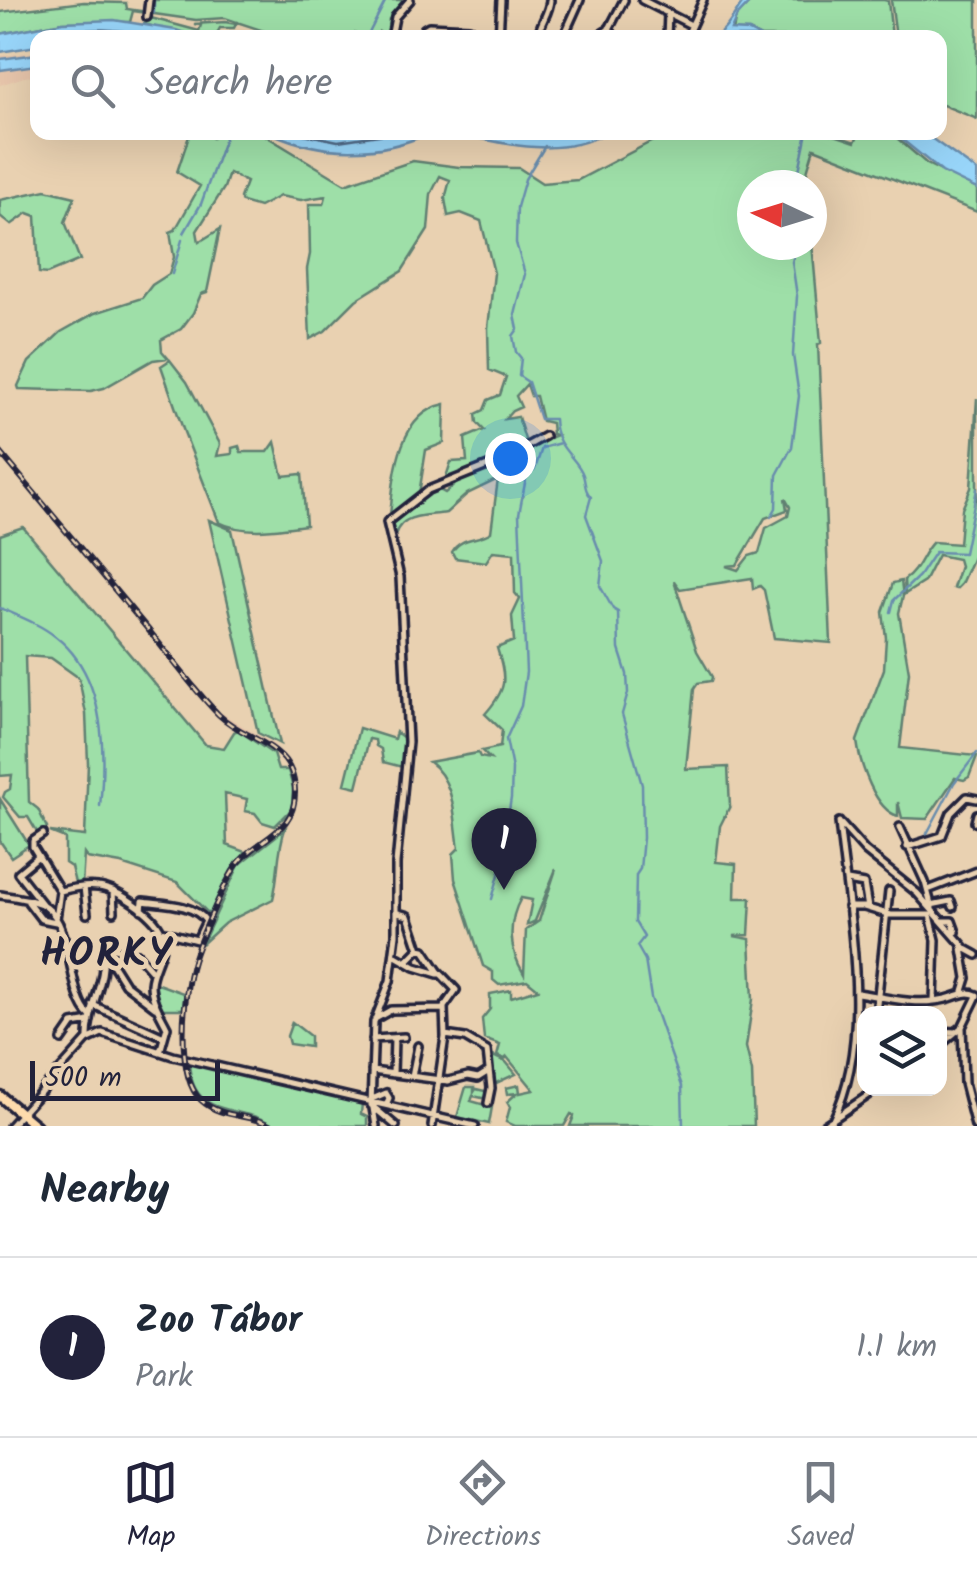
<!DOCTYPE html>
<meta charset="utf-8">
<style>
body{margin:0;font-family:Kalam,sans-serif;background:#f6f6f7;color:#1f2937}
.controls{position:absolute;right:30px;bottom:30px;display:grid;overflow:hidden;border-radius:20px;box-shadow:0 10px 40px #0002}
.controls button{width:90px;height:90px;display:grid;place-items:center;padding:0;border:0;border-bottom:2px solid #e0e1e3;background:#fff;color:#1f2937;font:50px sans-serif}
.compass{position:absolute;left:737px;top:170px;width:90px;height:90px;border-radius:50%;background:#fff;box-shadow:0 10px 40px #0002;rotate:274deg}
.scale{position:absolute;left:30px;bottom:25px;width:190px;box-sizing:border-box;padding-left:10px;border:5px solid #22223b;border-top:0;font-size:28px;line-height:35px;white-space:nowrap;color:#22223b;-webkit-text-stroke:8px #e9d1b1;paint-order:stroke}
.you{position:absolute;left:510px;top:458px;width:35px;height:35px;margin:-25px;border:8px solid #fff;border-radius:50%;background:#1a73e8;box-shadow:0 0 0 15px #1a73e833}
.badge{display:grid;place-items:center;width:65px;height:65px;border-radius:50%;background:#22223b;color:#fff;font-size:32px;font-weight:700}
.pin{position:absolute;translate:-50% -82px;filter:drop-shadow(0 2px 5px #0008)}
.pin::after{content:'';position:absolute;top:52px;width:35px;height:30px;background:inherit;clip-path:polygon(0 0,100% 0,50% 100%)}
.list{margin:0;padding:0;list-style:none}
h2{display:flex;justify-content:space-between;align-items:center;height:130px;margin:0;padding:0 40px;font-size:42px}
h2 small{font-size:32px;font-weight:400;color:#747a83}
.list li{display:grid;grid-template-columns:65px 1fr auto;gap:30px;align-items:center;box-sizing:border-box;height:180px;padding:0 40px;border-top:2px solid #e0e1e3}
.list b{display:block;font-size:38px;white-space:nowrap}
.list p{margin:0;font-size:32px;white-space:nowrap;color:#747a83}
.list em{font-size:32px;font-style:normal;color:#747a83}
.icon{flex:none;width:55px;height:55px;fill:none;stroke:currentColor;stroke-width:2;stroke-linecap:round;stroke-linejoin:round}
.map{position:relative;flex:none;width:977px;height:1126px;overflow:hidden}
.search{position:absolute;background:#fff;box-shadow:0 10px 40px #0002;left:30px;right:30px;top:30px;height:110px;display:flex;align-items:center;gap:25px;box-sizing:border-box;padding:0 35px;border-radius:20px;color:#747a83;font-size:38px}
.sheet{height:310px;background:#fff}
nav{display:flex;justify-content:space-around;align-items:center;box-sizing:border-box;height:140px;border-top:2px solid #e0e1e3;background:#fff;font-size:28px;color:#747a83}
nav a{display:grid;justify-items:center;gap:5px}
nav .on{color:#22223b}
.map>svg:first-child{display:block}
</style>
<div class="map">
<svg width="977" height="1126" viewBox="0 0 977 1126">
<rect width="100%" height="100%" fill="#e9d1b1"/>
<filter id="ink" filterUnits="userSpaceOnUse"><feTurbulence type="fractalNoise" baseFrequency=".01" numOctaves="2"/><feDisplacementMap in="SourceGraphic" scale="20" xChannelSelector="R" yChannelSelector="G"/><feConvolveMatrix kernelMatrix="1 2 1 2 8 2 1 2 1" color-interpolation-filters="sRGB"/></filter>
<g filter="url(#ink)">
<!-- built -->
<path fill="#e7c5ab" d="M37,52V76L24,77L0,85V56Z
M0,449L218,711L274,745L292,769L297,795L290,820L280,834L239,865L196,956L190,982L185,1058L189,1080L205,1101L218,1109L256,1117L275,1126L223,1115L203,1104L186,1081L181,1056L186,981L193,954L236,862L278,831L287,818L293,795L289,770L272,748L216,714L0,455Z"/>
<!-- green -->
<path fill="#9edfa8" stroke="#608072" stroke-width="2.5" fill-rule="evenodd" d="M144,0H407L389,19L387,38L379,32L378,37H355L356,32L353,37H282L225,18L196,20L133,11L130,22H63L0,34V12L84,2L126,3L127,9L147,12V1Z
M752,0H884L888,1L892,37H761L749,31H733L736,16Z
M891,0H977V119L940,104V38L896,37Z
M151,18L199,31L201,25L194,24L225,22L236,24L234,28H220L215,37L196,38L144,24Z
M826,132L855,142L859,133H891L927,164L977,189V212L814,148L803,185H752V245L812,243L821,343L818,344L831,643L774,638L764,590L760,586L753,589L752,578L680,589L674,581L697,651L712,677L711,681L698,683L694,689L686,769L728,767L730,806L720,826L716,862L736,864L735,898H751L749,935L734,936L750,939L753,999L746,1047L752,1072L754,1126H570L574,1116L571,1114L564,1126H515L506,1122L510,1107L507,1102L517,1093L507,1094L506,1088L519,1085L520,1093L534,1090L507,1057L505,1059L497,1056L500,1045L484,1039L482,1019L490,1009V994L511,990V997L538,989L527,980L499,985L493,980V972L483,966L455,879L453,854L459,848C454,820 456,781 429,762L478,753L480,757L490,759L482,751L500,747L502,730L485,714C507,689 507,680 497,648L514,641L512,616L520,599L515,593L514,553L493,551L486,562L455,558L452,552C461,536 478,541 491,532L498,479L467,494L446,513C422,517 397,512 393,544L388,526L434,487L445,493L467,475L446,477L451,462L467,461L465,438L484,430L477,423L476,414L484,410L488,400L500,395L506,377L489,370L488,328L494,273L481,221L461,213L448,216L445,199L450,180L440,176L431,194L428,230L402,271L356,300L325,331L310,339L307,269L310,254L309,204H324L326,196L301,200L280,196L259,207L242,202L240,198L246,182L229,173L224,188L197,231L199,242L220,229L207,292L201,294L193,313L181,329L161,340L162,351L168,358L153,360L104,388L91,391L19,389L18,386L29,362L61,332L95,313L142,298L152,285L169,274L174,257L170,232L175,230L200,186L177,172L190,133H213L212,139L214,133H261L345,184L413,161L459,167L519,168L542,183L578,180L668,133ZM527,384L531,396H536L542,421L551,423L552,434L556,435L514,453L526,443L518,417L505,419L512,411L521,407L516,396ZM785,498L790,507L788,516L766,528L759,553L749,556L738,570L726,566L737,565L765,518L787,510ZM556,869L539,921L526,930L524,974C509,950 507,923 521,898L532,900L527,925L535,921Z
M46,190L75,197L65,222L80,260L47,274L39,273L36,216L28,213L11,225L0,216V200Z
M170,360L187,382L220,444L217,456L232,454V448L239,446L241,452H268L275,442L283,476L302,474L306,525C279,529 244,535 219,522L184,432L161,366Z
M977,398V548L961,584L956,589L953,588L960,566L958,559L938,555L924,582L905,594L904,580C919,570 921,554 933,542L959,544L962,509L971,488Z
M445,404L444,443L426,450L419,494L390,516C394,477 397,414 445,404Z
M209,520L232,530L280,744L258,733Z
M23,527L206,745L224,748L234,732L238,730L273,754L278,770H288L293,788L292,809L275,826L262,822L255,813L245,811L247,799L225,794L227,845L246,852L231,871L211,916L177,882L121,864L87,858L84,854L82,886L75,883L71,867L65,863V838L50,832L85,836L88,763L86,714L79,678L51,658L25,656L29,802L38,809L47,828L38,834L28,817H20L3,797L5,792L10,789L12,775L0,776V535Z
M901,581L903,596L899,613L909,672L900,748L977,756L969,777L964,780L955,778L927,819L902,818L898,802V816C875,810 860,764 857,741L884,669L886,638L883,612L893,583Z
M359,728L394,739L396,732L404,738L402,767L383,762L381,749L376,746L375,740L369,739L357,787L345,784Z
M0,799L29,845L11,857L0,841Z
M285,829C277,851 279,875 273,899L225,923L202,944L239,865Z
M155,983L186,994L185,1009H159Z
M292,1022L310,1036V1047L289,1044L287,1036Z
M493,1056L506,1062L516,1074L492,1085L488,1062Z
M189,1063L362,1103L361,1114L367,1117V1126C347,1126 290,1126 274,1125C267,1122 261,1118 253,1116C218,1107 192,1107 189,1063Z
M466,1087H474V1092L476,1089L489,1092L487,1099L473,1096L471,1101L492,1107L489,1124L457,1117Z"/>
<!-- water -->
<path fill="#98d5f9" stroke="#698dad" stroke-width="2.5" d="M745,0H752L737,16L731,30L749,31L761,37H714C728,30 735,12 745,0Z
M114,20L176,30L196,37L38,38L37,46L0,52V34L63,22Z
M37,54V65L0,70V59Z
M271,133H429C379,157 320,155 271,133Z
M516,133V134L605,133C561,159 503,144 455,133Z
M894,133H924L977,171V189L942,172Z"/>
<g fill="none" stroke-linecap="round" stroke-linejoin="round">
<!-- shore -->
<path stroke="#516a87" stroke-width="2.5" d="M47,38C83,24 127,30 164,38
M294,132L338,141L399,132"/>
<!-- stream -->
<path stroke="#698dad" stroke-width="2.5" d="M154,13V0
M367,37L386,0
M545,146L525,179L517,207L516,243L525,274L515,315L518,329L513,336L516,352L521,358L519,376L528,382L540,419H554C555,449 577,457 583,475C586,485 584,489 591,497L586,515L603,561L600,586L613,609L618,612L619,649L627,674L628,693L622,714L642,785L643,838L640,869L636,875L635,922L644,937L637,946L645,960L651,998L682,1086L683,1126
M796,185L807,132
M184,233L201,204L227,132
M172,274L182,240
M771,517L776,508L777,475L792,447L799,396L793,355L797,296L792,262L796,245
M0,608C18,616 40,624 56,637C105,675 106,750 100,806
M891,612L894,600L919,576L935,552L964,553L977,489
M923,841L954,783L977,753
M501,862L511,798L512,769L506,739L521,706L526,672L519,514L526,478L535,469L542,448L560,443
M492,899L500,871"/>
<defs>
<path id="minor" d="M642,0L691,25
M147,17L149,0
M609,28L615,38
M391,38L395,17L410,0
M422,38L424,29L429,26L469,28L470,38
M499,38L501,0
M538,38C539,23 549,15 550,0
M563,38L580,0
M595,38L609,29L624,0
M667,38L668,13
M686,38L703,0
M975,822L977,814
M841,824L865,851L917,893L966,949L977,955
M900,827L925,882L932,908
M43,834L33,841V847L60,891L56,919
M907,847L942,836L951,813L967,797L977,799
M37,857L18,873L43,905
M847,881L864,884L868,908
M84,887L87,914
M928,890L977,871
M60,891C72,888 85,885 98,887C117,889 153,913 161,931C168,948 152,967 151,984C151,1000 160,1013 167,1027L160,1052
M113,891L114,912
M0,895C13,897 35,899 46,907C74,927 67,995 90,1016
M28,902L41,919L56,922
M931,905L951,901L953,907
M848,907H864L891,915H930L936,940L934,1001
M142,910L143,901C164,904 193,903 206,921L197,940L161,931
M398,913L408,916L419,949L424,950L438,971L456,990L444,1007L445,1037L432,1126
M942,921H952L956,932
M102,945L137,954L152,971
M962,948L967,978L963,991
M394,955L415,967L438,974
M104,959L113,965L125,984L155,1007
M406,962L419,949
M75,963L89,940L102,948C109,979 87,1008 88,1039
M858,993C887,998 917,1006 946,999C959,996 965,990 977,995
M93,1005L164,1037
M876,1014L889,891
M375,1019L391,1010L444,1009
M962,1027L964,1083L975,1126
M940,1031L956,1032
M445,1035L465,1038L487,1051L491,1088L488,1103
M373,1039L404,1037
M62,1040L73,1024L90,1021
M940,1045L962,1027L977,996
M372,1071L448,1081L468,1076L478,1078L489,1071
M393,1074L394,1038
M412,1076L418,1046
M372,1099L386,1093L389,1098L386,1105
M373,1108L376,1126
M833,1120C875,1036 848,912 839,822
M10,1126L87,1040L102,1033L173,1056L475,1126
M396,1126L371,1105L374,1022L390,981L396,935V864L408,742L400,577L387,522L428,490L500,461L545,436
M823,1126L879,1088"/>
<path id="major" d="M0,1096L36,1126"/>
</defs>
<!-- minor casing -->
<use href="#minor" stroke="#22223b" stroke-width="12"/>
<!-- major casing -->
<use href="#major" stroke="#22223b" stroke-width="15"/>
<!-- minor -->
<use href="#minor" stroke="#e9d1b1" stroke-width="5"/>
<!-- major -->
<use href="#major" stroke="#fedbac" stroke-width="8"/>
<defs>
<path id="rail" d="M0,452C49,510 97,569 146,627C170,656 193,689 219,715C247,742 294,743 295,791C296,834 257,837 237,865C225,881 199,941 193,961C183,994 175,1076 201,1100C221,1119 249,1113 271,1126"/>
</defs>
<!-- rail casing -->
<use href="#rail" stroke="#22223b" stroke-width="6"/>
<!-- rail -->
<use href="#rail" stroke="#e9d1b1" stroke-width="2.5" stroke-dasharray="8" stroke-linecap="butt"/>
</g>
</g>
<g text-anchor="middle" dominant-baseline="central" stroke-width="9" stroke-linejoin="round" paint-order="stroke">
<!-- district labels -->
<g font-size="40" font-weight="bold" letter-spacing="2.5" fill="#22223b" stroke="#e9d1b1">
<text x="107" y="955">HORKY</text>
</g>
</g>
</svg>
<div class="controls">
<button><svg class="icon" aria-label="layers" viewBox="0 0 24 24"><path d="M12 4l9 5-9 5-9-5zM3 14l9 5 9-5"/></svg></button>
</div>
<svg class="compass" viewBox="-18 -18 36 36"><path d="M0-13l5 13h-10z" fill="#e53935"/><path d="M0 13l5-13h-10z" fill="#747a83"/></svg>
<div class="scale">500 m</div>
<div class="you"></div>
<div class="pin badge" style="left:504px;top:890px">1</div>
<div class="search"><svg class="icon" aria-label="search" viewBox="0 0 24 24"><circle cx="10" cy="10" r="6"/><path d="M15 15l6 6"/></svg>Search here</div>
</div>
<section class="sheet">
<h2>Nearby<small></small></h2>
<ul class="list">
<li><span class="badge">1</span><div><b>Zoo Tábor</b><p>Park</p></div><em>1.1 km</em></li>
</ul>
</section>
<nav>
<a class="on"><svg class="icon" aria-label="map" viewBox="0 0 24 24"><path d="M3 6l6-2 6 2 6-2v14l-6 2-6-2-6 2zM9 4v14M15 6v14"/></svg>Map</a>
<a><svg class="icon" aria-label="directions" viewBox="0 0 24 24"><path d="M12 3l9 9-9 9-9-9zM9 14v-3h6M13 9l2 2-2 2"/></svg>Directions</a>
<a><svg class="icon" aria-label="saved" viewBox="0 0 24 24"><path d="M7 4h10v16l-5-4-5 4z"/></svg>Saved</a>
</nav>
